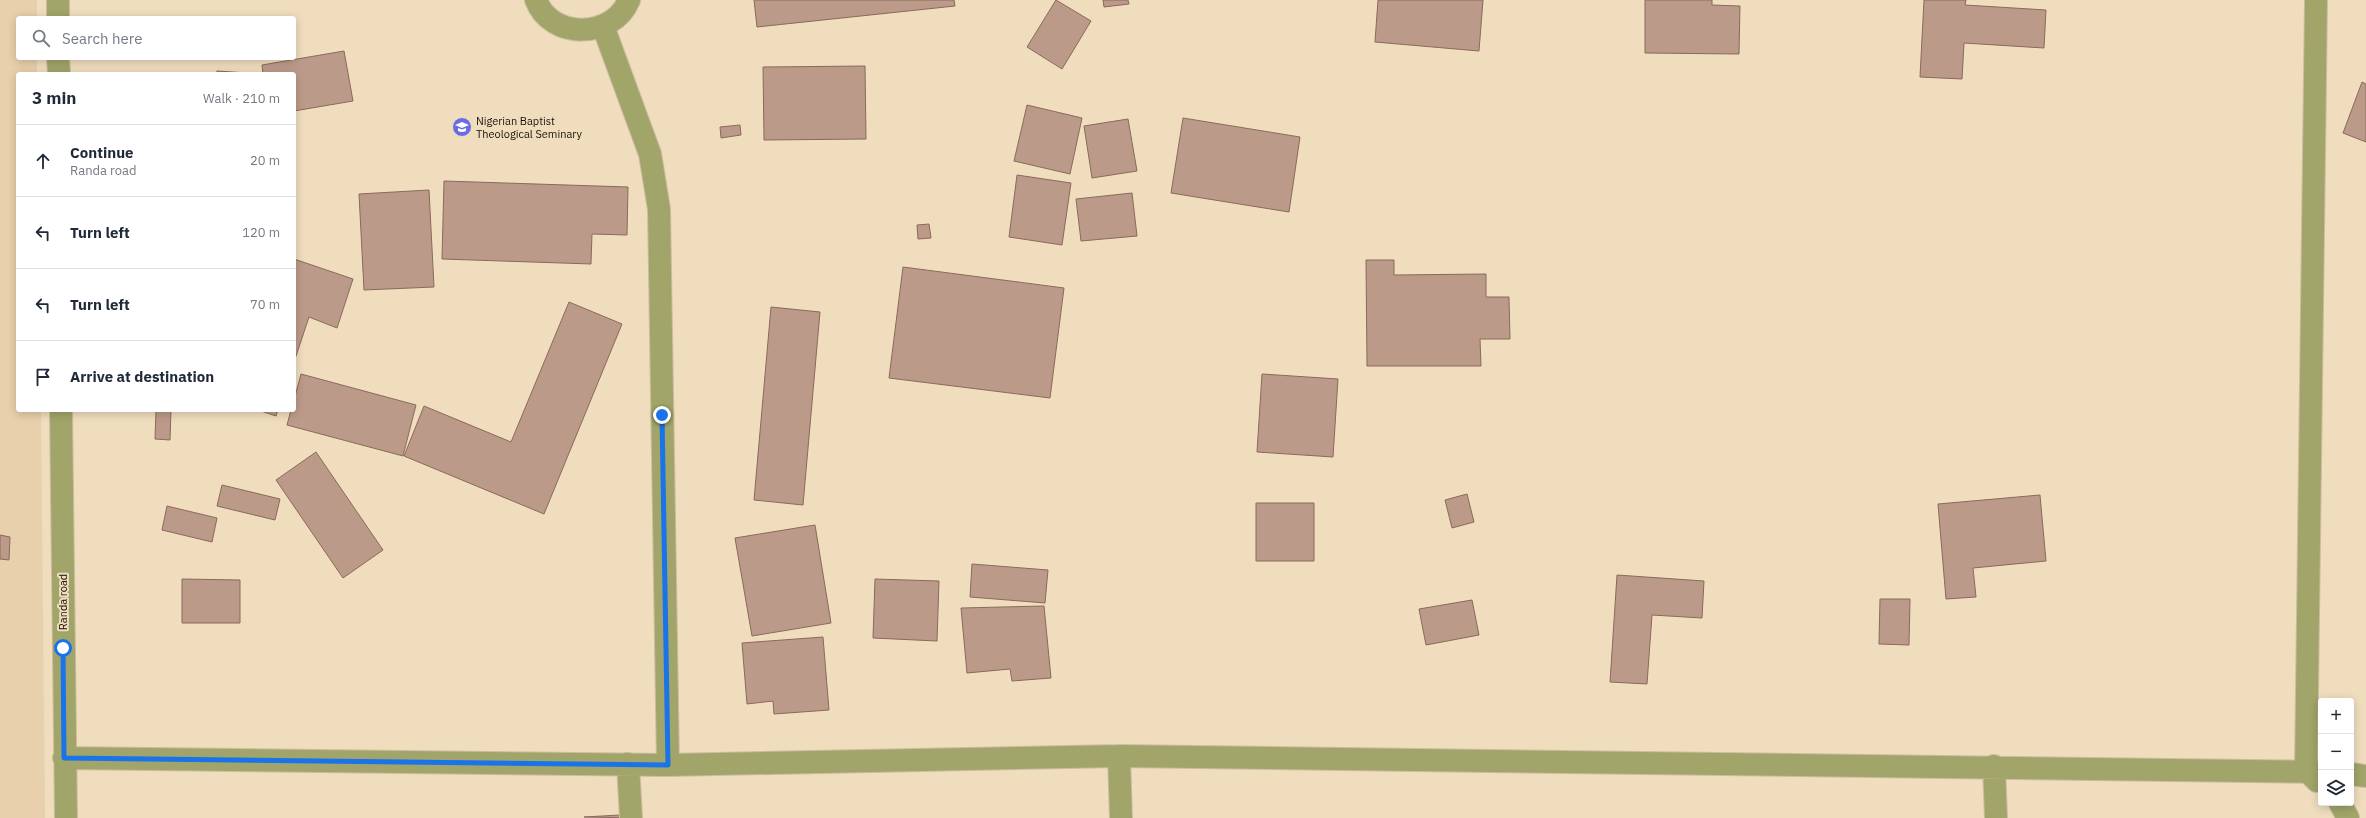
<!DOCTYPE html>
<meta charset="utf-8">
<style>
body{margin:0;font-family:"IBM Plex Sans",sans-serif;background:#f2f2f3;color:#1f2937}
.controls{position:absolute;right:12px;bottom:12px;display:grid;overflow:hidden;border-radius:4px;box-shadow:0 2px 10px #0003}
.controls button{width:36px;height:36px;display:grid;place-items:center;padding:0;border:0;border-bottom:1px solid #e0e1e3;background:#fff;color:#1f2937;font:20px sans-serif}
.stop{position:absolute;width:12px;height:12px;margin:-9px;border:3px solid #1a73e8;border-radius:50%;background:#fff}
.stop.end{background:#1a73e8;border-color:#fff;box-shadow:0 1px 4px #0008}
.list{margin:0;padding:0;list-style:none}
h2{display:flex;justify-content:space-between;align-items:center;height:52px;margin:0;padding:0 16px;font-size:17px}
h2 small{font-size:13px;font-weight:400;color:#747a83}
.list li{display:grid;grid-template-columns:26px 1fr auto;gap:12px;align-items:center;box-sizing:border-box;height:72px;padding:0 16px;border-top:1px solid #e0e1e3}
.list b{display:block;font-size:15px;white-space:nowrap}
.list p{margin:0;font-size:13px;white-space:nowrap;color:#747a83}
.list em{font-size:13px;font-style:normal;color:#747a83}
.icon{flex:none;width:22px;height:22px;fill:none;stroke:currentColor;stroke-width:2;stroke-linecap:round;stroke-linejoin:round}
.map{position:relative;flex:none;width:2366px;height:818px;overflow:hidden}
.search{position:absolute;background:#fff;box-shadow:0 2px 10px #0003;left:16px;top:16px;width:280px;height:44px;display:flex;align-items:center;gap:10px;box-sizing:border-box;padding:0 14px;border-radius:4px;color:#747a83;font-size:15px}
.panel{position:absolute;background:#fff;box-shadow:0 2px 10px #0003;left:16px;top:72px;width:280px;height:340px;border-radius:4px}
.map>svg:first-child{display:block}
</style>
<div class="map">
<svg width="2366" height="818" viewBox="0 0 2366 818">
<rect width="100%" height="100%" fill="#f0ddbe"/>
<!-- built -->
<path fill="#e7d0ab" d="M0,0H37V18H18V58H37V74H18V410H41L45,818H0Z"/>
<!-- building -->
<path fill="#bc9a8a" stroke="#896a5b" d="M754,0H954L955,6L757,27Z
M1056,0L1091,21L1062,69L1027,47Z
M1103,0H1128L1129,4L1104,7Z
M1378,0H1483L1479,51L1375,42Z
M1645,0H1712V5L1740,6L1739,54L1645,53Z
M1924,0H1966L1965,5L2046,10L2044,48L1964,43L1962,79L1920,77Z
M344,51L353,101L294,111V74H263L262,65Z
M865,66L866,139L764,140L763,67Z
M217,71L248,73V74H216Z
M2362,82L2366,84V142L2343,133Z
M1027,105L1082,118L1070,174L1014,161Z
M1183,118L1300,137L1289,212L1171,193Z
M1128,119L1137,171L1092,178L1084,126Z
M740,125L741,135L721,138L720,127Z
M1017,175L1071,183L1062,245L1009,237Z
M444,181L628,187L627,235L592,234L591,264L442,259Z
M429,190L434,287L364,290L359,194Z
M1132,193L1137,236L1081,241L1076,199Z
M929,224L931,238L918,239L917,225Z
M294,259L353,279L337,328L309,317L294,362Z
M1366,260H1394V275L1486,274V297H1509L1510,339H1480L1481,366H1367Z
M903,267L1064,288L1050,398L889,378Z
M569,302L622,324L544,514L404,456L424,406L511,442Z
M771,307L820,312L803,505L754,500Z
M301,374L416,405L403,456L287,425L291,410H294V400Z
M1262,374L1338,379L1333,457L1257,452Z
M156,410H171L170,440L155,439Z
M258,410H278L276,416Z
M316,452L383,550L343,578L276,480Z
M222,485L280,499L275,520L217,506Z
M1467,494L1474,522L1452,528L1445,500Z
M2040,495L2046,561L1973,568L1976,597L1946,599L1938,504Z
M1256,503H1314V561H1256Z
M167,506L217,518L212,542L162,530Z
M815,525L831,623L752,636L735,538Z
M0,535L10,537L9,560L0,559Z
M972,564L1048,570L1045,603L970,597Z
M1617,575L1704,581L1702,618L1652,615L1647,684L1610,682Z
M182,579L240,580V623H182Z
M875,579L939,581L937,641L873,638Z
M1880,599H1910L1909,645L1879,644Z
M1472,600L1479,635L1426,645L1419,609Z
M1044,606L1051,678L1012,681L1010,669L967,673L961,608Z
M823,637L829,710L774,714L773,701L747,704L742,643Z
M638,814L639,818L584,817Z"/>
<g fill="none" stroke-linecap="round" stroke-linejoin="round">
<defs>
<path id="street" d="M58,0V18
M536,0C551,40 613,39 629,0
M2316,0L2306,770L2317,781
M603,26L650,154L659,209L668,765
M58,58L59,74
M61,410L66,818
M1119,756L1121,818
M64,758L668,765L1119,756L2321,772
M628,764L631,818
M1994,766L1996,818
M2351,774L2366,776
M2340,803L2348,818"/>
</defs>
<!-- street casing -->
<use href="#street" stroke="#cdbca1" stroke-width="24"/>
<!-- street -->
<use href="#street" stroke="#a1a569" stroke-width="22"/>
</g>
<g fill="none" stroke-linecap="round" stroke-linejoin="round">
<!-- route -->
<path stroke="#1a73e8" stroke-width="5" d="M63,648L64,758L668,765L662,415"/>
</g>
<!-- icons -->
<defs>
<symbol id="school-disc" viewBox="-11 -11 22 22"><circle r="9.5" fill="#6a6be5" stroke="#f0ddbe"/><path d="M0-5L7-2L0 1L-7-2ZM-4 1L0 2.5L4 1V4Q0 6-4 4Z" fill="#fff"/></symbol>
</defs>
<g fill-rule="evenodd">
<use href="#school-disc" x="451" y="116" width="22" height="22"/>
</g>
<g text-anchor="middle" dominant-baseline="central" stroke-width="4" stroke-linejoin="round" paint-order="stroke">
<!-- poi labels -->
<g font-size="11" fill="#181107" stroke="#f0ddbe" text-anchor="start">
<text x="476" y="121">Nigerian Baptist<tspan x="476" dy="13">Theological Seminary</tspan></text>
</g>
<!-- street labels -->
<g font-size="11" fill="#181107" stroke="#f0ddbe">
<text transform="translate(63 602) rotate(-90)">Randa road</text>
</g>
</g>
</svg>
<div class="controls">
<button>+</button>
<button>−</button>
<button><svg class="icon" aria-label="layers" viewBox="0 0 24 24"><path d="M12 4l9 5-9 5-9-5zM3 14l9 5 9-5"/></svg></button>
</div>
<div class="stop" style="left:63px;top:648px"></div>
<div class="stop end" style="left:662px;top:415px"></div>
<div class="search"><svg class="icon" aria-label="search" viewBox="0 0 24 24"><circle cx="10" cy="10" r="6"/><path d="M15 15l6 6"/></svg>Search here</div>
<section class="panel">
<h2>3 min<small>Walk · 210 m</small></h2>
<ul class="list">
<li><svg class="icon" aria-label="ahead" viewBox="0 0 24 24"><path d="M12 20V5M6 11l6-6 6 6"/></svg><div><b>Continue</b><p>Randa road</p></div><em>20 m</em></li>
<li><svg class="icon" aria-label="left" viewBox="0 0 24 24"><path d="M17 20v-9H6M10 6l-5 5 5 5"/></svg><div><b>Turn left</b></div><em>120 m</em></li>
<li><svg class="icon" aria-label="left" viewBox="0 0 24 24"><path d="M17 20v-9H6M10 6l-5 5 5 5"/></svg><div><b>Turn left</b></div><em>70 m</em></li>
<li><svg class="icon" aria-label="arrive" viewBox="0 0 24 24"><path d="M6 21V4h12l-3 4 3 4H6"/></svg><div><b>Arrive at destination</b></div></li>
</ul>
</section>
</div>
